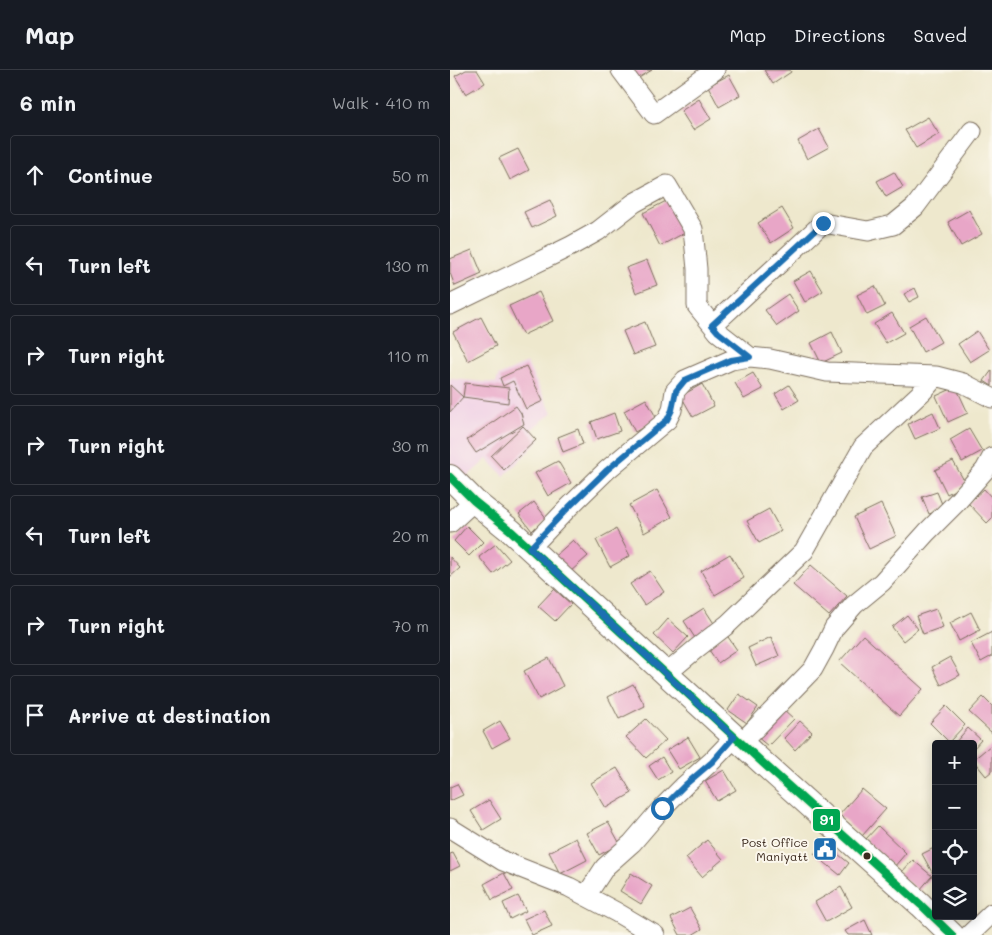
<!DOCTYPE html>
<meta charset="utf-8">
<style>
body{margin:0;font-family:Mali,sans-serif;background:#242831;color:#f1f3f6}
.controls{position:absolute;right:15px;bottom:15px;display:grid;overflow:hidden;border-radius:5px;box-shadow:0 2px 12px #0003}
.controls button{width:45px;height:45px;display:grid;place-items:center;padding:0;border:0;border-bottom:1px solid #363941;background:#171b24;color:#f1f3f6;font:25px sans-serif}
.stop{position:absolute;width:15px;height:15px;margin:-11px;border:4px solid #1f6fb2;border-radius:50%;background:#fff}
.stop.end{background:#1f6fb2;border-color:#fff;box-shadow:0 1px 5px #0008}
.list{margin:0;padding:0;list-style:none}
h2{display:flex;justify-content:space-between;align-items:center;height:65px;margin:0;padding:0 20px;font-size:21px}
h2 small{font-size:16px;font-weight:400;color:#9ea1a6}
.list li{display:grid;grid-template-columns:32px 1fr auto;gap:15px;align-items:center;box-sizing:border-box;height:80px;margin:0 10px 10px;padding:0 10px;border:1px solid #363941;border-radius:5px}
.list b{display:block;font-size:19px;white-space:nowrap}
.list em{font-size:16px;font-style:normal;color:#9ea1a6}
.icon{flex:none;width:28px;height:28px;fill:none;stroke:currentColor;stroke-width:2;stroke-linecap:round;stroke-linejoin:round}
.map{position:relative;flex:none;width:542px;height:865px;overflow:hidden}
header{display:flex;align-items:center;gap:30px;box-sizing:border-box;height:70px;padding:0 25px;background:#171b24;border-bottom:1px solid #363941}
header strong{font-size:24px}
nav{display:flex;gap:28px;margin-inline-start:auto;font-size:18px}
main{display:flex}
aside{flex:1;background:#171b24}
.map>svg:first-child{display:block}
</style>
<header>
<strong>Map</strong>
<nav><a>Map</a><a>Directions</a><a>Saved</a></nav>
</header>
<main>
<aside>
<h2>6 min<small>Walk · 410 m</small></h2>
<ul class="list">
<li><svg class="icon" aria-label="ahead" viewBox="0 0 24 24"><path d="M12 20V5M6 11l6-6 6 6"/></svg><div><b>Continue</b></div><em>50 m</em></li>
<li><svg class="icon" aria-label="left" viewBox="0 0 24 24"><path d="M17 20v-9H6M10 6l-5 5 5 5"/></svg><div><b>Turn left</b></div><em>130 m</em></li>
<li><svg class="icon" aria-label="right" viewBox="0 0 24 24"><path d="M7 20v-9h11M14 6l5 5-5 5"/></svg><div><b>Turn right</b></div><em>110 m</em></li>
<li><svg class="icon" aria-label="right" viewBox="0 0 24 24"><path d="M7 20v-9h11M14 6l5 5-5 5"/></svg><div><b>Turn right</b></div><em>30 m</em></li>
<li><svg class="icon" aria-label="left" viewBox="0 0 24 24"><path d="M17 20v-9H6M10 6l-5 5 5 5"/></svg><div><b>Turn left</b></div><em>20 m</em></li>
<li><svg class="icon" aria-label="right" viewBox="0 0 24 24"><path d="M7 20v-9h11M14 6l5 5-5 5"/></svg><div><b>Turn right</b></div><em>70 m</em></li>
<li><svg class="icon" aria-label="arrive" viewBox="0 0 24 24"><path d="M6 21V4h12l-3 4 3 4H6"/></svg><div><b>Arrive at destination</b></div></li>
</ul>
</aside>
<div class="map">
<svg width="542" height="865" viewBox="0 0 542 865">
<rect width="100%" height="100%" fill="#fbf7ec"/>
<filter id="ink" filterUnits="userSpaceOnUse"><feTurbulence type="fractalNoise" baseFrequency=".02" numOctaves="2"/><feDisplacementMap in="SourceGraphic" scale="10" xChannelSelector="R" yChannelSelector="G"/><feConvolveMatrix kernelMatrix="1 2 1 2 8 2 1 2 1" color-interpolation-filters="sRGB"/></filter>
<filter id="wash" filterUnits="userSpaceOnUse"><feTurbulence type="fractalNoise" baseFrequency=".0096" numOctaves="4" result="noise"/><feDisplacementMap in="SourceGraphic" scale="20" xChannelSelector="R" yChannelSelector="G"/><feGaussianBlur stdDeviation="1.12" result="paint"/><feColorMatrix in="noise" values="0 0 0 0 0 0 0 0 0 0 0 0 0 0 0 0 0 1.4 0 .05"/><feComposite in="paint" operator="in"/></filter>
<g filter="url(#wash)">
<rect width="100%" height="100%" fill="#eee8cd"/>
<!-- built -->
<path fill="#f0d0e5" d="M77,293L102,343L82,359L90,370L54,406L37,389L16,408L0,392V310L2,309L46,313L48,306Z"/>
<g id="blocks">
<!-- building -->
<path fill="#e8a6c7" d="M16,0H27L35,13L16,24L5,6Z
M182,0H202L187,9Z
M314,0H340L341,2L323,14Z
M279,5L290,25L269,37L258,16Z
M249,29L261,49L243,60L231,41Z
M478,47L489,64L466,78L455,60Z
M369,59L379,77L357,89L348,71Z
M68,79L79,100L60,110L49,88Z
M444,102L453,117L436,127L427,111Z
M220,129L238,161L210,176L193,143Z
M100,130L107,146L82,158L74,142Z
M332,138L344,158L321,173L308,153Z
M519,140L532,164L511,176L498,152Z
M22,180L32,204L5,216L0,203V189Z
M197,190L207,215L186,223L176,198Z
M361,201L373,221L355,232L343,211Z
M425,216L435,236L417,245L407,225Z
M465,218L469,227L459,232L454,224Z
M89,222L103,251L73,265L59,236Z
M338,224L349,241L327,256L315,240Z
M442,243L454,263L436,273L424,254Z
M476,246L491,272L473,282L459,256Z
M31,247L46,276L18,291L3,262Z
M195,252L205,277L183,285L173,261Z
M527,261L539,280L520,292L508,274Z
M382,262L392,283L371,293L361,273Z
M76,296L93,331L76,339L63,311L53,316L50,308Z
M542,300V316L534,311Z
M303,303L313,319L294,329L285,313Z
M15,313L59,318L58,333L13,327Z
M252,314L264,336L243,347L231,326Z
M0,315L13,327L0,342Z
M339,315L349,330L334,339L325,324Z
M506,317L518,343L498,352L486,326Z
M196,329L207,349L185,362L174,341Z
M66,336L71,343L74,354L26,383L17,370Z
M483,342L490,358L465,369L458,354Z
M164,343L170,361L147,369L141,352Z
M73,356L86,370L54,400L41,386Z
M128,359L133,374L113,382L108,367Z
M519,359L532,381L512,392L500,370Z
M108,391L121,413L98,426L85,403Z
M503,391L516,414L497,424L485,400Z
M534,419L542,428V448L537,453L518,433Z
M207,420L222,447L194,463L179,435Z
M487,422L494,439L479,444L472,427Z
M84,432L97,449L82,461L69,444Z
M431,434L446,466L419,479L404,447Z
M319,439L331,461L309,473L297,451Z
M17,456L33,472L19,486L4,471Z
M166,459L180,486L160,497L146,470Z
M123,470L138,486L120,502L105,486Z
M46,474L60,490L43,504L29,487Z
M280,484L294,508L265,525L251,501Z
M0,487L10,498L0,507Z
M361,495L397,526L379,546L343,515Z
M200,501L214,522L194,535L180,514Z
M104,519L121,534L105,551L88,536Z
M254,538L267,558L247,571L234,551Z
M486,539L493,557L473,564L466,546Z
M521,542L530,560L509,571L500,553Z
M457,545L468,559L453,571L442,557Z
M218,549L238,567L223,583L204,565Z
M542,562V586L531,592L521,573Z
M276,564L287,580L268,593L257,577Z
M413,565L473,619L449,646L389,592Z
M321,567L329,586L306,596L298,578Z
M500,587L510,605L491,615L482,597Z
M99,588L113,616L89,629L74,601Z
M183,614L195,636L169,649L158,627Z
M289,624L308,637L297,653L278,640Z
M533,627L542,636V663L519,642Z
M496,636L515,655L499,672L480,653Z
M333,639L344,649L318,676L307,667Z
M196,649L216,670L196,688L176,667Z
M50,651L60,668L42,678L33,661Z
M350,651L362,662L345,680L334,668Z
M518,658L531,670L523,679V674H504Z
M238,667L250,687L229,699L217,680Z
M541,675L542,676V701L536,706L523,690Z
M212,687L221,702L208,710L199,696Z
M167,698L182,723L156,738L141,713Z
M274,700L286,720L267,731L255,711Z
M7,714L13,725L0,731V717Z
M412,719L436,739L412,766L389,745Z
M39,730L51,749L33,760L21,741Z
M158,752L170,774L149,785L137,763Z
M428,756L456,783L444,797L415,770Z
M126,768L137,790L110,804L99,782Z
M257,770L273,789L252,807L236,788Z
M373,772L399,793L390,805L364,784Z
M486,777V803L483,804L472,784Z
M3,783L10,796L0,801V784Z
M463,790L482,806L469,821L449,805Z
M54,803L63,820L42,830L34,814Z
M181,803L202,816L191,834L170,821Z
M391,817L402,837L376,852L365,832Z
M68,826L76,841L60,849L53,833Z
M240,838L252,859L242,865H230L221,848Z
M94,840L102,856L82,865L74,849Z
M415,850L422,865H398L395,861Z"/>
</g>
</g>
<g filter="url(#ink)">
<use href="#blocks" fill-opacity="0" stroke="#7a6c5b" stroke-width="1"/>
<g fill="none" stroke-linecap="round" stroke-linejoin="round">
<defs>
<path id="minor" d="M171,0L204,44L265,0
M0,235L121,176L148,161L184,133L217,115L243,159L247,199V236L268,262L300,287
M263,255L373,153L418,161L443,155L465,137L522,61
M0,453L24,431
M80,478L119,437L157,400L217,350L222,340L225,321L235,310L281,290L300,287L320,289L377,302L486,306L513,313L542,328
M216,604L247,578L278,554L354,481L413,377L473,321L486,306
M291,673L363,599L374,579L384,558L404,535L432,512L477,462L506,433L535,400L542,387
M0,758L53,791L119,817L166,842L205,865
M136,826L155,797L182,773L212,738L235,715L262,691L285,667
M519,865L542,843"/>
<path id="major" d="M0,407L24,431L61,461L314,694L471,835L502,865"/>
</defs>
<!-- minor casing -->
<use href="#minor" stroke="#7a6c5b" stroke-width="21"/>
<!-- major casing -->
<use href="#major" stroke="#7a6c5b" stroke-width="26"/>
<!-- minor -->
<use href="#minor" stroke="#fff" stroke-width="19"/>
<!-- major -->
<use href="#major" stroke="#fff" stroke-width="24"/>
<defs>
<path id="bus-1" d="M0,407L24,431L61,461L314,694L471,835L502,865"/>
</defs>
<!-- bus-1 casing -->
<use href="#bus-1" stroke="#fbf7ec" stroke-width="11"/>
<!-- bus-1 -->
<use href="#bus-1" stroke="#00a651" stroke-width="8"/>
</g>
</g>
<g fill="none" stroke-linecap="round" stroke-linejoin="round" filter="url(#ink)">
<!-- route -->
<path stroke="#1f6fb2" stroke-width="6" d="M212,738L235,715L262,692L284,667L80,478L119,437L157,400L217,350L222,340L226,321L235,310L281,290L300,287L268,262L262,255L373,153"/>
</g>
<!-- icons -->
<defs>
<symbol id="civic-square" viewBox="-11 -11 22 22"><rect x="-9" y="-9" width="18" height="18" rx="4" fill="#1f6fb2" stroke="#fbf7ec"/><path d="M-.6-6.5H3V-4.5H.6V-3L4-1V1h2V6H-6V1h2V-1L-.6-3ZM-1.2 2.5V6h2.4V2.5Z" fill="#fff"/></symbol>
</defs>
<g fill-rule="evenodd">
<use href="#civic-square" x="361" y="765" width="28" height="28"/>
</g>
<!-- markers -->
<circle fill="#3b2a1e" stroke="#fbf7ec" stroke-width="2" cx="417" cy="786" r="4.5"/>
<g text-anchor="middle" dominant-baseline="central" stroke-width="4" stroke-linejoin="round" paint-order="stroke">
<!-- poi labels -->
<g font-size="12" fill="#3b2a1e" stroke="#fbf7ec" text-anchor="end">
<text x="358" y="772">Post Office<tspan x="358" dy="14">Maniyatt</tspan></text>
</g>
</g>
<rect stroke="#fbf7ec" stroke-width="2" x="362" y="738" width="29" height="24" rx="5" fill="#00a651"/>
<g font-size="14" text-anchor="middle" font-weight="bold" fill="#fff">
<text x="377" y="755">91</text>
</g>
</svg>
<div class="controls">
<button>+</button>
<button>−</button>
<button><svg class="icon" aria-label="locate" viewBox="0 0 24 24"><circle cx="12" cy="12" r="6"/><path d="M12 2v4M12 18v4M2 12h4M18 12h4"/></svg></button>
<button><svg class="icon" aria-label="layers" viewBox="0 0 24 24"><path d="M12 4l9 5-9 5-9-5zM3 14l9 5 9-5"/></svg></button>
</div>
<div class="stop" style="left:212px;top:738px"></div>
<div class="stop end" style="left:373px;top:153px"></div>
</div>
</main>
